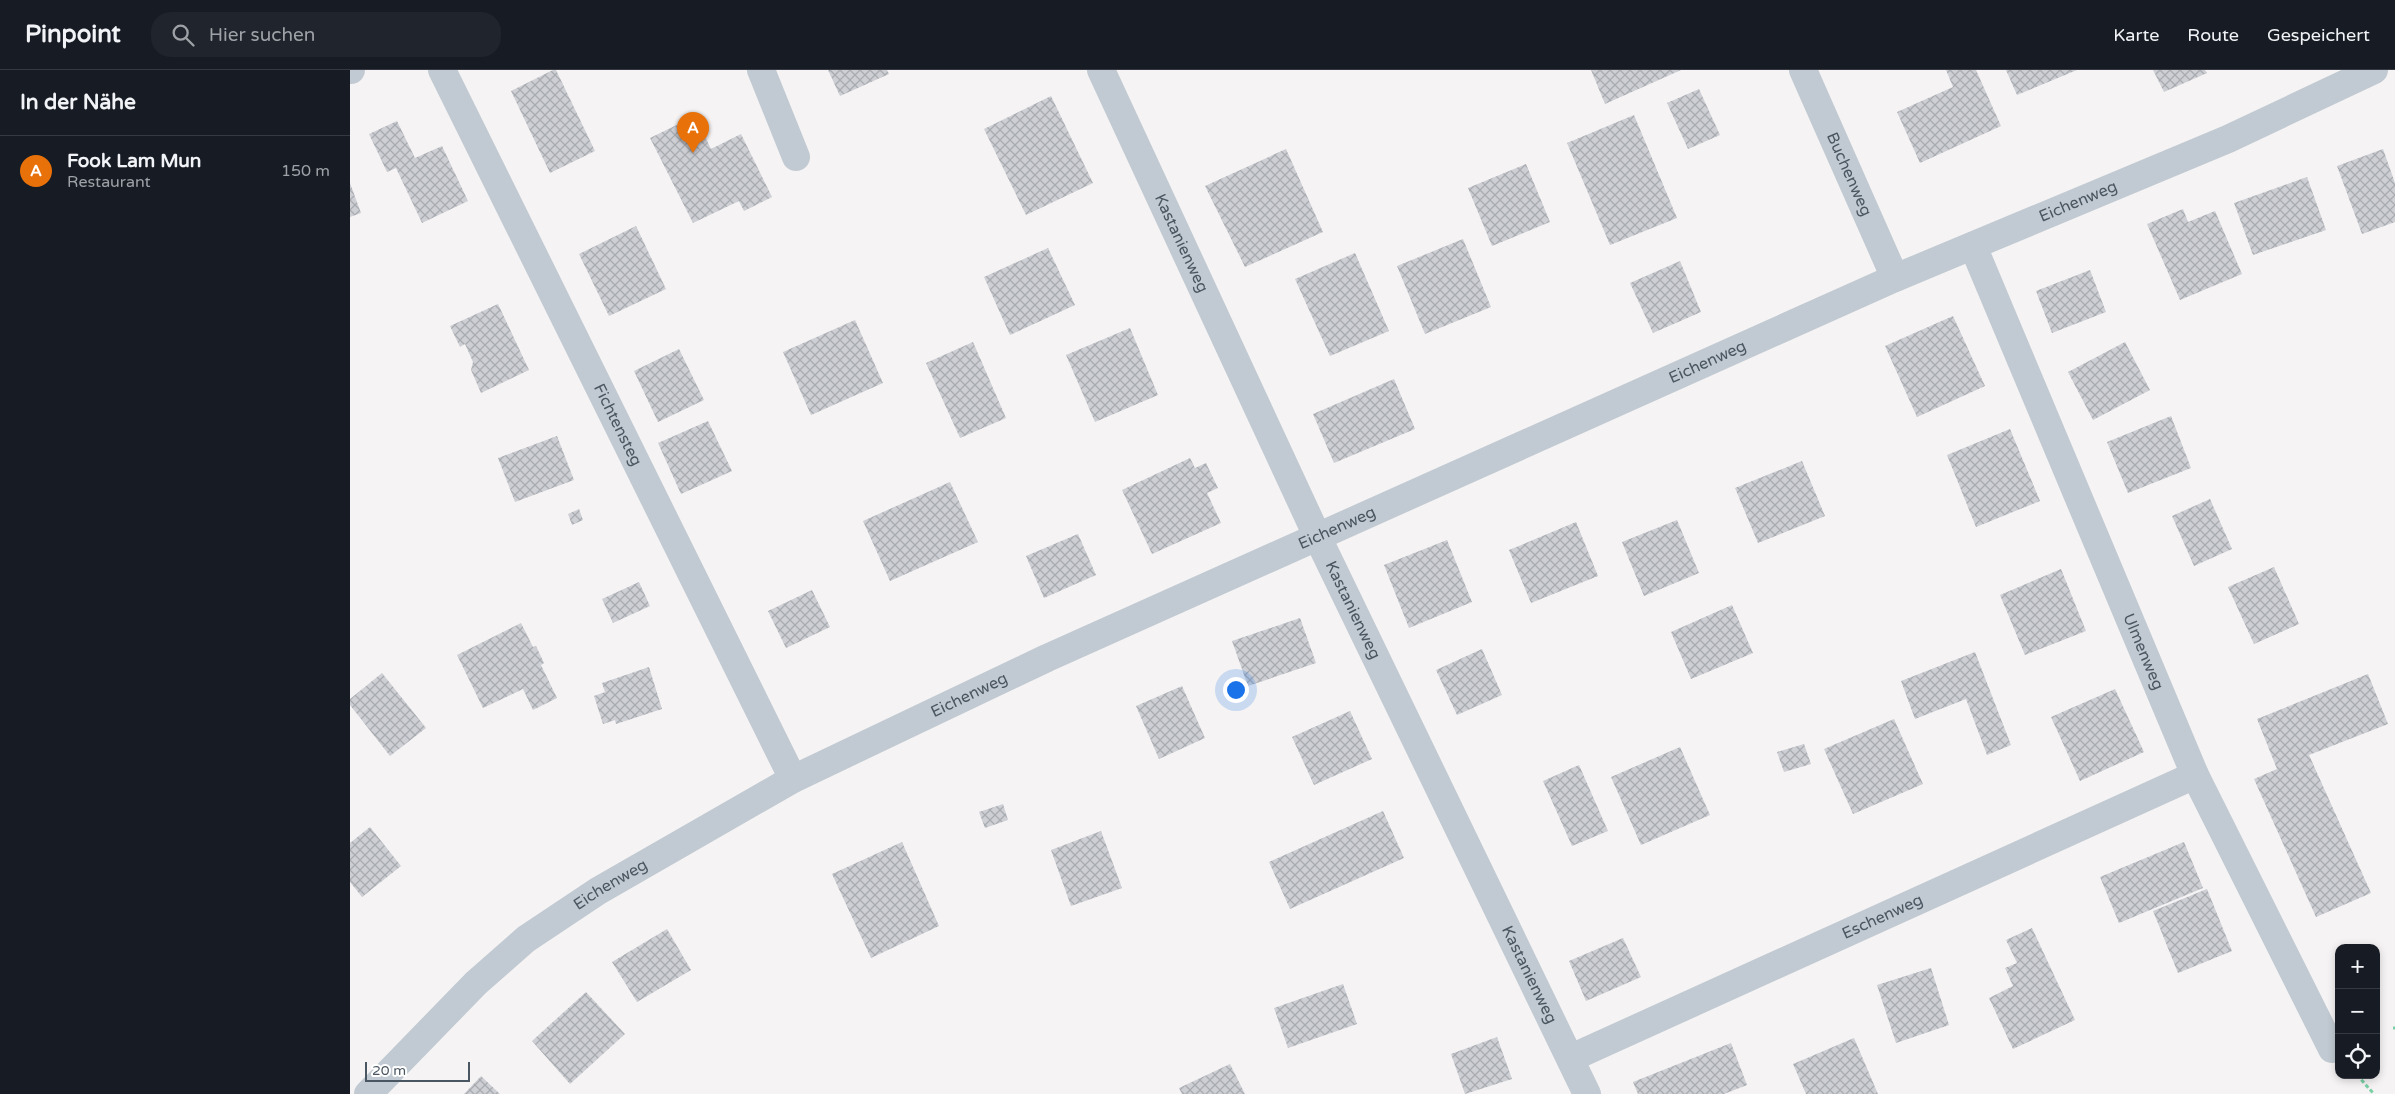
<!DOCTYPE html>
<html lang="de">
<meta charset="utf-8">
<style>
body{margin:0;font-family:"Varela Round",sans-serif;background:#20242c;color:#f1f3f6}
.controls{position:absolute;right:15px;bottom:15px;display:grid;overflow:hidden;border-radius:10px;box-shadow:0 2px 8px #0003}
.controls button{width:45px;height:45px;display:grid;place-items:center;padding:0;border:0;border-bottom:1px solid #363941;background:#171b24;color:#f1f3f6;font:25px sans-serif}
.scale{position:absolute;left:15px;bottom:12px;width:105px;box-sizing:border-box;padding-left:5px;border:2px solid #4a5661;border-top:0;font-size:14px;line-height:18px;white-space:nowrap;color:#4a5661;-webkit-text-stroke:4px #fff;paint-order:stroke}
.you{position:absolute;left:885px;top:619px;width:18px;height:18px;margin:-12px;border:4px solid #fff;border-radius:50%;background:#1a73e8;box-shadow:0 0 0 8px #1a73e833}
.badge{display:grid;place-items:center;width:32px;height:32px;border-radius:50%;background:#7c3aed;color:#fff;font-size:16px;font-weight:700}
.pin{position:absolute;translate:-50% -41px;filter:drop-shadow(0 1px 2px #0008)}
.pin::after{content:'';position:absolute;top:26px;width:18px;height:15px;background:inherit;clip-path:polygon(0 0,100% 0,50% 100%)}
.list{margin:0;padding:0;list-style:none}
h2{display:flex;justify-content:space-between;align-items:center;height:65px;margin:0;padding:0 20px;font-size:21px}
h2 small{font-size:16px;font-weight:400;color:#9ea1a6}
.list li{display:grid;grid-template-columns:32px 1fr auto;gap:15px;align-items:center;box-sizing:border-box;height:70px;padding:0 20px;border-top:1px solid #363941}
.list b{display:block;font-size:19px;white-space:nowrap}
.list p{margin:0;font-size:16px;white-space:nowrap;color:#9ea1a6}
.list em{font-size:16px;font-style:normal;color:#9ea1a6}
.icon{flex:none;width:28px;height:28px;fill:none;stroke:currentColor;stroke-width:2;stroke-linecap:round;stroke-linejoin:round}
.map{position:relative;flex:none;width:2045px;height:1024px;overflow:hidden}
header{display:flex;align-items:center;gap:30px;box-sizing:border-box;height:70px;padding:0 25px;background:#171b24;border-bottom:1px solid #363941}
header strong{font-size:24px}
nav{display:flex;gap:28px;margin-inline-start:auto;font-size:18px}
.search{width:350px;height:45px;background:#20242c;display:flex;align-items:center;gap:12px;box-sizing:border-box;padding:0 18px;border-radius:20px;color:#9ea1a6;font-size:19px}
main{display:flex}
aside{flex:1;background:#171b24}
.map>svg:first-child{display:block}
</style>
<header>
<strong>Pinpoint</strong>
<div class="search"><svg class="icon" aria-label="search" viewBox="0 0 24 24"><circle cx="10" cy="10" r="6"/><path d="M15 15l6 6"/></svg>Hier suchen</div>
<nav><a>Karte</a><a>Route</a><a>Gespeichert</a></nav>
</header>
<main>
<aside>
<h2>In der Nähe<small></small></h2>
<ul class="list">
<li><span class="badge" style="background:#e8710a">A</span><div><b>Fook Lam Mun</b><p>Restaurant</p></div><em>150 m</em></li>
</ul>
</aside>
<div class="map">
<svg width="2045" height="1024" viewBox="0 0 2045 1024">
<defs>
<pattern id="building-cross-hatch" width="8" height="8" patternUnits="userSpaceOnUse" patternTransform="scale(1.25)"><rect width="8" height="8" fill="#cdcfd5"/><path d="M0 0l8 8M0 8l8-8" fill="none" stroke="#a8abb0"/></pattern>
</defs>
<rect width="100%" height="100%" fill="#f5f3f3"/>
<!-- building -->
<path fill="url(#building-cross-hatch)" d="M203,0H206L245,81L200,103L161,21Z
M478,0H537L539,4L490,26Z
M1241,0H1331L1255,34Z
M1596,0H1626L1651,56L1570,93L1547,42L1603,17Z
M1656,0H1727L1667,25Z
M1803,0H1855L1857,3L1814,22Z
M1349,19L1370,65L1338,79L1317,33Z
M701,26L743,113L676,145L634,59Z
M1284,45L1327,148L1260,175L1217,73Z
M345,46L361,79L391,64L422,127L394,141L389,131L343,153L300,68Z
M47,51L65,88L92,76L118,131L72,153L46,98L37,102L19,64Z
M936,79L973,162L895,197L855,116Z
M2033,79L2045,113V152L2012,164L1987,96Z
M1176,94L1200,152L1142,176L1118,118Z
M1957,107L1976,160L1903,185L1884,133Z
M0,113L11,143L0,147Z
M1833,139L1838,152L1865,141L1892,204L1830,230L1797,154Z
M286,156L316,219L259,246L229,184Z
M1113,169L1141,237L1075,264L1047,196Z
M698,178L725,235L660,265L634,207Z
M1005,183L1039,261L980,286L945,209Z
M1330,191L1351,242L1303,263L1280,213Z
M1740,200L1756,242L1702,263L1686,221Z
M148,234L179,300L131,323L121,300L123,292L115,274L110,277L100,256Z
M1603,246L1635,316L1567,347L1535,276Z
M505,250L533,313L461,345L433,282Z
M780,258L808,325L745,352L716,285Z
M623,272L656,348L610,368L576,293Z
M1775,272L1800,320L1743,350L1718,302Z
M329,279L354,330L308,352L284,301Z
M1044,309L1065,359L984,393L963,344Z
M1821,346L1841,398L1778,423L1757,372Z
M358,351L382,401L331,424L308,373Z
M1660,359L1690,431L1626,457L1597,385Z
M207,366L224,410L165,432L148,388Z
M840,388L845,398L856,393L868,418L857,423L871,453L802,484L772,420Z
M1452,391L1475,446L1408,473L1385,418Z
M600,412L628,472L540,511L513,451Z
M1860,429L1882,479L1844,496L1822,446Z
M229,439L233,450L222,455L218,444Z
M1327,450L1349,503L1294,526L1272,472Z
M1226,452L1248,506L1181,533L1159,480Z
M728,464L746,505L694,528L676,486Z
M1097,470L1122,532L1059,558L1034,495Z
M1924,497L1949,554L1904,574L1878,517Z
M1711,499L1736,561L1675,585L1650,525Z
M289,512L300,536L263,553L252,529Z
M462,520L480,557L436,578L418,541Z
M1382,535L1403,583L1341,609L1321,562Z
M950,548L966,593L898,616L882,571Z
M171,553L183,577L186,576L194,593L191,595L207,628L183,640L173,619L133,638L107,585Z
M1132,579L1152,625L1107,645L1086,600Z
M1625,582L1661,675L1637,685L1616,629L1565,649L1551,611Z
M299,597L312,639L266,654L265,650L253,654L244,626L255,622L252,613Z
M32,603L76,658L40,686L0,635V629Z
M2018,604L2038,654L1959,685L2021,823L1966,847L1904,709L1927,699L1907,649Z
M832,616L855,668L809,689L786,636Z
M1765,619L1794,682L1730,711L1701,647Z
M1000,641L1022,689L964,715L942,667Z
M1544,649L1573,714L1503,744L1474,679Z
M1454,674L1461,694L1434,702L1427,682Z
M1330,677L1360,745L1291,775L1261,707Z
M1229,695L1258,761L1222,776L1193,711Z
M653,734L658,750L635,758L629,742Z
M1033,741L1054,788L940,839L919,792Z
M20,757L51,796L12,827L0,812V773Z
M751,761L772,818L721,836L701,780Z
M552,772L589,856L521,888L482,804Z
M1834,772L1853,818L1769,853L1750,807Z
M1857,819L1882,881L1828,903L1803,841Z
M1682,858L1725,950L1663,979L1639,928L1663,916L1655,898L1667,893L1656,870Z
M317,859L341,900L287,932L262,892Z
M1273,868L1291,907L1236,931L1219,891Z
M1581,898L1599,955L1546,973L1527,915Z
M993,914L1007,954L938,978L924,938Z
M236,922L275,964L220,1014L182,971Z
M1147,967L1162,1009L1115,1024L1101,984Z
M1504,968L1528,1024H1456L1443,994Z
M1381,973L1397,1015L1374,1024H1288L1283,1012Z
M880,994L895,1024H832L829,1018Z
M131,1006L150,1024H114Z"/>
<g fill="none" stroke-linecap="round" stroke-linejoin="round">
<!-- path -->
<path stroke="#7ad0a6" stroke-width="3" stroke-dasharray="4 2.5" stroke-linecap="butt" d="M2043,958H2045
M2007,1005L2023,1023"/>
<!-- minor -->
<g stroke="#c1cad2" stroke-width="28">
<path d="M0,0H1"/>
<path id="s1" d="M92,0L443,709"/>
<path d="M411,0L446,87"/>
<path id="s2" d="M751,0L968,468L1237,1024"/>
<path id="s3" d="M1453,0L1545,208"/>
<path id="s4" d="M1623,176L1845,705L1982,979"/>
<path id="s5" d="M1221,988L1845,705"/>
<path id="s6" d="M18,1024L126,913L176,869L248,821L443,709L697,588L1545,208L1878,69L2024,0"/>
</g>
</g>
<g text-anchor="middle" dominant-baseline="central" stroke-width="5" stroke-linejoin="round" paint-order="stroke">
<!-- street labels -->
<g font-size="16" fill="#4a5661" stroke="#fff">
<text stroke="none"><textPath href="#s3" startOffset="114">Buchenweg</textPath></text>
<text stroke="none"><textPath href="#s6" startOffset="1942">Eichenweg</textPath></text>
<text stroke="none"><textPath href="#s2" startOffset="191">Kastanienweg</textPath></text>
<text stroke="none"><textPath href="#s6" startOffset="1538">Eichenweg</textPath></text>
<text stroke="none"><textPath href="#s1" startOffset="396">Fichtensteg</textPath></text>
<text stroke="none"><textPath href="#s6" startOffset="1132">Eichenweg</textPath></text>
<text stroke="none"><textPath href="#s2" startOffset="596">Kastanienweg</textPath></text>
<text stroke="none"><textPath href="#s4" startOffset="440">Ulmenweg</textPath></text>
<text stroke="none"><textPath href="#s6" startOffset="728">Eichenweg</textPath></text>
<text stroke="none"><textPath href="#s6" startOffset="322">Eichenweg</textPath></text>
<text stroke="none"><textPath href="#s5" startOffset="342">Eschenweg</textPath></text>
<text stroke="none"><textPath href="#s2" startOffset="1001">Kastanienweg</textPath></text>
</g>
</g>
</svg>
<div class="controls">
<button>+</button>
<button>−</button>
<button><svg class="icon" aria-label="locate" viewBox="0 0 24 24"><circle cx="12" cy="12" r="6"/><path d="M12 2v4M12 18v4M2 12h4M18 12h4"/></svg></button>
</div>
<div class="scale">20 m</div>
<div class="you"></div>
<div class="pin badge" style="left:343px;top:83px;background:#e8710a">A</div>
</div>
</main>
